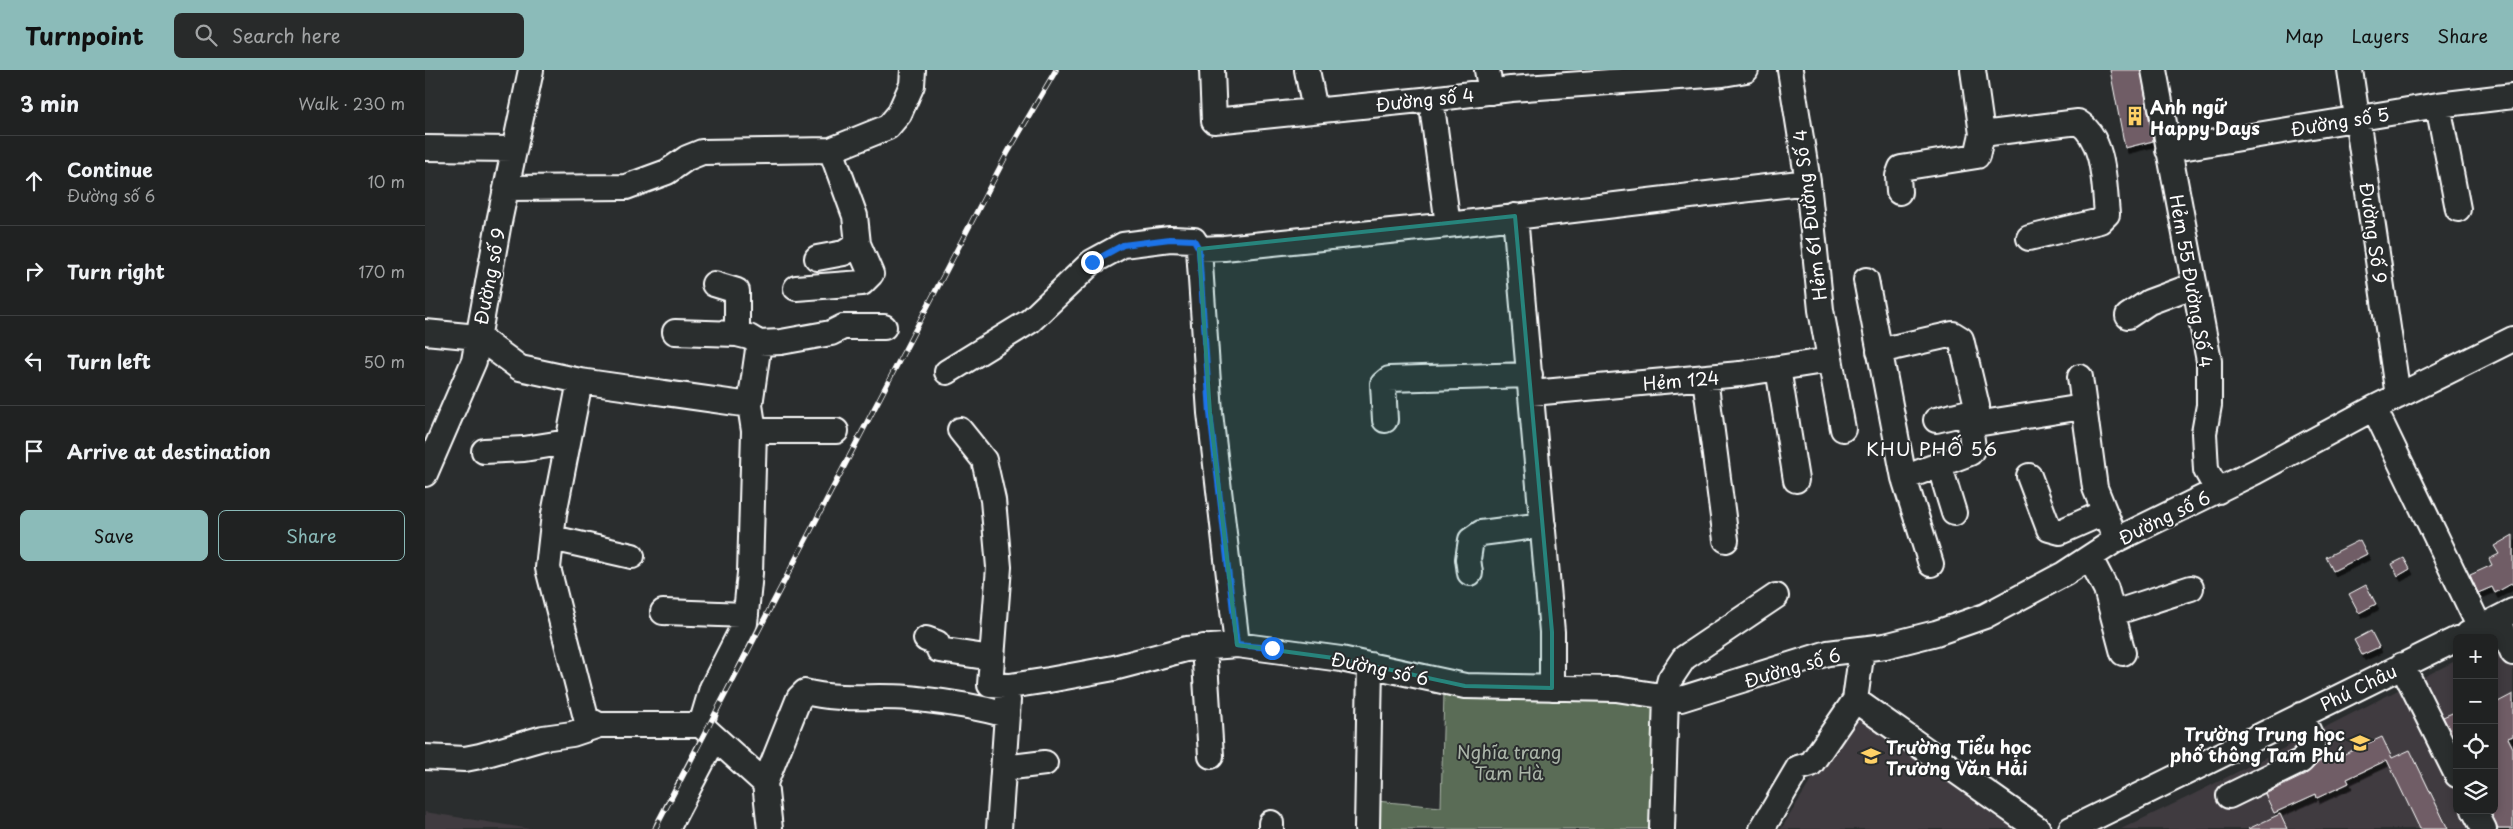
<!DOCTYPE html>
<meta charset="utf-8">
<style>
body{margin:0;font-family:"Playpen Sans",sans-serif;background:#282a2a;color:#f1f3f6}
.controls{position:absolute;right:15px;bottom:15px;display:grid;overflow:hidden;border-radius:8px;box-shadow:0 2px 8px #0003}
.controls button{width:45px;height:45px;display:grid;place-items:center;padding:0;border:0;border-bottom:1px solid #3d3f40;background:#202222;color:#f1f3f6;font:25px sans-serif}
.stop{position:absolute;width:15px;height:15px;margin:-11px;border:4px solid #1a73e8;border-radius:50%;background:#fff}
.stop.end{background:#1a73e8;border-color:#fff;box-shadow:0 1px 5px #0008}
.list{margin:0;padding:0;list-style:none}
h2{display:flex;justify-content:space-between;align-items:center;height:65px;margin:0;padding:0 20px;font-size:21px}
h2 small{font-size:16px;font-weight:400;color:#a2a4a5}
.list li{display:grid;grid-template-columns:32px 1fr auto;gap:15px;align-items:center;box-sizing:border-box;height:90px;padding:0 20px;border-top:1px solid #3d3f40}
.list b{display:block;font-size:19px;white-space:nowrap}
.list p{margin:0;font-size:16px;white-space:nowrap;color:#a2a4a5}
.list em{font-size:16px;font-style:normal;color:#a2a4a5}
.actions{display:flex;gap:10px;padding:15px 20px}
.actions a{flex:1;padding:11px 0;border:1px solid #8bbbb9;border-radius:8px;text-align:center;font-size:18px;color:#8bbbb9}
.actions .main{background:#8bbbb9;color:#111}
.icon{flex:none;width:28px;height:28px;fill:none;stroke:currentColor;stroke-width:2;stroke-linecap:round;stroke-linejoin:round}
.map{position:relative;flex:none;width:2088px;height:759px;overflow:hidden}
header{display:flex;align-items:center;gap:30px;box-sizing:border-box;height:70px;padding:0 25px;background:#8bbbb9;color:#111}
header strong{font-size:24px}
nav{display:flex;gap:28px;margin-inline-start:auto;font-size:18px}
.search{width:350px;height:45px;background:#282a2a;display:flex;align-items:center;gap:12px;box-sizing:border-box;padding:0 18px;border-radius:8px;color:#a2a4a5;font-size:19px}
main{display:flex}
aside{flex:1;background:#202222}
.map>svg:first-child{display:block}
</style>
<header>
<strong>Turnpoint</strong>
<div class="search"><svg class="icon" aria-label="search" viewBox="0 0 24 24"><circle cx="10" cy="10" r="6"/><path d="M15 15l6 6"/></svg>Search here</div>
<nav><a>Map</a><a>Layers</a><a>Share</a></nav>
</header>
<main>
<aside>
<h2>3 min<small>Walk · 230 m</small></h2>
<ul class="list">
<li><svg class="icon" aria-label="ahead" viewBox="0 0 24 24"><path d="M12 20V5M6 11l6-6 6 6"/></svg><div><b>Continue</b><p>Đường số 6</p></div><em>10 m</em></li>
<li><svg class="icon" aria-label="right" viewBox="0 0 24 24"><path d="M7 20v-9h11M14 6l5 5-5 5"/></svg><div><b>Turn right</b></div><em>170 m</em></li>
<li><svg class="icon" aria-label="left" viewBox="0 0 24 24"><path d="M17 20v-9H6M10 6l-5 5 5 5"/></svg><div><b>Turn left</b></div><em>50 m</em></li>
<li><svg class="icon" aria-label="arrive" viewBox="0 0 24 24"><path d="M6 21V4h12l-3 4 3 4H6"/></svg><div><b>Arrive at destination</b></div></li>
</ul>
<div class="actions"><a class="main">Save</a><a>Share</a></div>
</aside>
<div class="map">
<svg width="2088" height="759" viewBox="0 0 2088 759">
<defs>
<filter id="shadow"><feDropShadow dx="3" dy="5.5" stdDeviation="0" flood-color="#0009"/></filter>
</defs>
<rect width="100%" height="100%" fill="#2a2d2e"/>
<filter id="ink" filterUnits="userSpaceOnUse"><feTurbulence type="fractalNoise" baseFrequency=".02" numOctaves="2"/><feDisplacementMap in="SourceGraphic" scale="10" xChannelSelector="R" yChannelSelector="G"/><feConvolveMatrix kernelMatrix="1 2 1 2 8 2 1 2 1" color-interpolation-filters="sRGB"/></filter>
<g filter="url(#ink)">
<!-- built -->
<path fill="#3f3b3f" d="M2088,562V759H1696L1761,728L2032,590V740H2069V572Z
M1429,641L1593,759H1356Z
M0,742L106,759H0Z"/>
<!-- green -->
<path fill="#5a6c56" stroke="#acb6aa" d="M1019,622L1226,631L1234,639L1232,759H949L951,731L1016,737Z"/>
<!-- building -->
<path fill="#6f5d66" stroke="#fff" filter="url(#shadow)" d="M1685,0H1716L1728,71L1700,78Z
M2088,465V513L2070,523L2067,517L2053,523L2045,505L2067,495L2064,489L2074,484L2069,476Z
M1935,470L1942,484L1908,501L1901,487Z
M1979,488L1985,499L1973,506L1967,494Z
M1941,515L1951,534L1934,543L1924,524Z
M1946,561L1954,577L1937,585L1929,570Z
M2088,624V666L2083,668L2088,678V759H2073L2065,740H2069V634Z
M2032,641V674L2018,647Z
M1957,667L1967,688L1985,680L2023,759H1995L1962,690L1922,709L1924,713L1892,728L1891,724L1849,743L1840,724L1880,705L1894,692L1914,682L1915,686Z
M1855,744L1862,759H1823Z"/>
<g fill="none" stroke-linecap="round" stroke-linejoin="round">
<defs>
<path id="minor" d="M787,0L789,51L1006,29L1086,19L1298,4L1321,0
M882,0L890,40
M1062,0L1066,22
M1365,0L1383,112L1396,240L1418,359
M1729,0L1784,291V335L1779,363L1781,400L1793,421
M1925,0L1973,326
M1006,29L1023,155
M2013,35L2033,139
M1557,64L1653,52C1680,69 1679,115 1682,144L1675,151L1604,168
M0,78L88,79
M1743,80L2013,35L2088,26
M82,118L201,117L242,102L262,88L277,82L406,80L463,57L474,44L487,15L488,0
M1474,122L1473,106L1476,98L1552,86L1557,64L1548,0
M1090,146L1127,562V618
M774,179L785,343L812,575
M392,188L419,183L433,174L430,146L406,80
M1441,210L1479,408
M289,214L312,221V264
M371,218L437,213L446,204L433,174
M1703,246L1724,232L1770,215
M0,262L53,267L95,298L155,311L325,335
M250,262L312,264L324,267L334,273L356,272L406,263L418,257H459
M1454,281L1528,264L1536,269L1552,336L1548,341L1511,350
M1353,298L1371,410
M522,302L605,251L667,192L698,175L745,169L769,170L774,179L799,178L1023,155L1383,112
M1655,307L1670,418L1691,470
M1280,308L1301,470
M155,311L129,444L123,498L161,648L174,655H276
M1107,323L1315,304L1405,290
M1949,338L2055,558
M960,350L958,314L964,309L1105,305
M535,360L559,390L568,430L574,497L565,615L585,616L624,610L689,598L761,579L812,575L916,589L1040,616L1191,619L1256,629L1403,583L1460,576L1511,563L1560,546L1639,504L1691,470L1830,402L1949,338L2088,269
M329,361H411
M59,381L99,379L143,372
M1514,394L1529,443
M0,404L49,291L74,152L106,0
M1604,406L1624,459L1635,462L1678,443
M127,468L207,486
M1665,488L1681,519L1698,583
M1506,494L1479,408L1545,383L1548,378L1545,355L1658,337
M1045,503L1043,489L1046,470L1056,463L1118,455
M238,542L321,545
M1689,543L1766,518
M2073,549L2088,583
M2043,564L2088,541
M501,569L512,573L514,580L567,588
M779,577L786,686
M1437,579L1430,630L1613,759
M1977,595L2032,705
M276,655L287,618L320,553L325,503L329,361L325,335L334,273
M279,658L340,713
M0,687L40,689L55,686L118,668L147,664L174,655
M579,698L620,693
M1804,726L1876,691L1885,681L1888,671L1876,645
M2049,740L2059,759
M242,759L289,669
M345,759L340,713L374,628L380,622C414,631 449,625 483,628C516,631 550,636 582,645
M574,759L583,630
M846,759V753
M942,759L945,595
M1237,759L1241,625L1245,609L1259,588L1351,526
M1337,759L1373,698L1386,694L1430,630
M1646,759L2032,569"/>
</defs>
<!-- minor casing -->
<use href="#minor" stroke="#fff" stroke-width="28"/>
<!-- minor -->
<use href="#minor" stroke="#2a2d2e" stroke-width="24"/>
<defs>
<path id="rail" d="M230,759L583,82L631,0"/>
</defs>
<!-- rail casing -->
<use href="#rail" stroke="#fff" stroke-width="5.5"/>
<!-- rail -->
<use href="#rail" stroke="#2a2d2e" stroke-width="4" stroke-dasharray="11" stroke-linecap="butt"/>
</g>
</g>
<g fill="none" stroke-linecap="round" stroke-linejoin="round" filter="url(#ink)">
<!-- route -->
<path stroke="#1a73e8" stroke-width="6" d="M667,192L698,175L745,169L769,170L774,179L785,343L812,575L847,578"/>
</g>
<!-- marked area -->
<path fill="#27847c" fill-opacity="0.2" stroke="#27847c" stroke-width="4" stroke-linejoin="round" d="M1090,146L1127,562V618L1040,616L916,589L812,575L785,343L774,179Z"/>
<!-- icons -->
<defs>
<symbol id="building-bare" viewBox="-9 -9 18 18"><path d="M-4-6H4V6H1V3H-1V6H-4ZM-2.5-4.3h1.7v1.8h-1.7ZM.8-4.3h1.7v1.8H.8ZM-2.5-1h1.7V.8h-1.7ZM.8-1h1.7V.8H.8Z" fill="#ffd166" stroke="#2a2d2e" stroke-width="2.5" paint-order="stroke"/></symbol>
<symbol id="school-bare" viewBox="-9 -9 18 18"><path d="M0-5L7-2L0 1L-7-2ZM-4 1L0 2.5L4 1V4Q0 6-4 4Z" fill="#ffd166" stroke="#2a2d2e" stroke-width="2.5" paint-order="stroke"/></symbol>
</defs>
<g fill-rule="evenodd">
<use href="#building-bare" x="1696" y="32" width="28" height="28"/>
<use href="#school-bare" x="1921" y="659" width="28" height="28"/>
<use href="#school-bare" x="1432" y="672" width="28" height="28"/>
</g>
<g text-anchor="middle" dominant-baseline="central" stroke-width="4" stroke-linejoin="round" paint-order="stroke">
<!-- street labels -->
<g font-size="18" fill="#fff" stroke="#2a2d2e">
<text transform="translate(1000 29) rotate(-6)">Đường số 4</text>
<text transform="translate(1915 51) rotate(-9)">Đường số 5</text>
<text transform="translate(1384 145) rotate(-97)">Hẻm 61 Đường Số 4</text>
<text transform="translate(1949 163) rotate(82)">Đường Số 9</text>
<text transform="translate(64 206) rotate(-79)">Đường số 9</text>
<text transform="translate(1767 211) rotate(80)">Hẻm 55 Đường Số 4</text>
<text transform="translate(1256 310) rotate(-5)">Hẻm 124</text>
<text transform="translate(1739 447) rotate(-26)">Đường số 6</text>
<text transform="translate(1367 597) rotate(-16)">Đường số 6</text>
<text transform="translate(955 598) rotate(12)">Đường số 6</text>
<text transform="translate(1933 617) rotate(-26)">Phú Châu</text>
</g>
<!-- poi labels -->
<g font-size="18" font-weight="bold" fill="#fff" stroke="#2a2d2e" text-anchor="start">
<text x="1725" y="36">Anh ngữ<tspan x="1725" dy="21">Happy Days</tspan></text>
<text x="1920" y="663" text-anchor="end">Trường Trung học<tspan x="1920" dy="21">phổ thông Tam Phú</tspan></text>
<text x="1461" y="676">Trường Tiểu học<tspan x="1461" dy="21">Trương Văn Hải</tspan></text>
</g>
<!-- park labels -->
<g font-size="18" fill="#acb6aa" stroke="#2a2d2e">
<text x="1084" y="681">Nghĩa trang<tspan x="1084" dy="21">Tam Hà</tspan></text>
</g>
<!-- neighbourhood labels -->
<g font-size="19" letter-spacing="1" fill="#fff" stroke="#2a2d2e">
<text x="1507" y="378">KHU PHỐ 56</text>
</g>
</g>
</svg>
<div class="controls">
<button>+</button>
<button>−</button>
<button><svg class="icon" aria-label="locate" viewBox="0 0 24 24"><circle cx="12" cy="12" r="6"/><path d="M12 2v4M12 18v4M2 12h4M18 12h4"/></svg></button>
<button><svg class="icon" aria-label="layers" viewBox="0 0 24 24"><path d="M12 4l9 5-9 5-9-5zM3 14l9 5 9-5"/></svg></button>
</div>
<div class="stop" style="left:847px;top:578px"></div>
<div class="stop end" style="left:667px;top:192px"></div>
</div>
</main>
